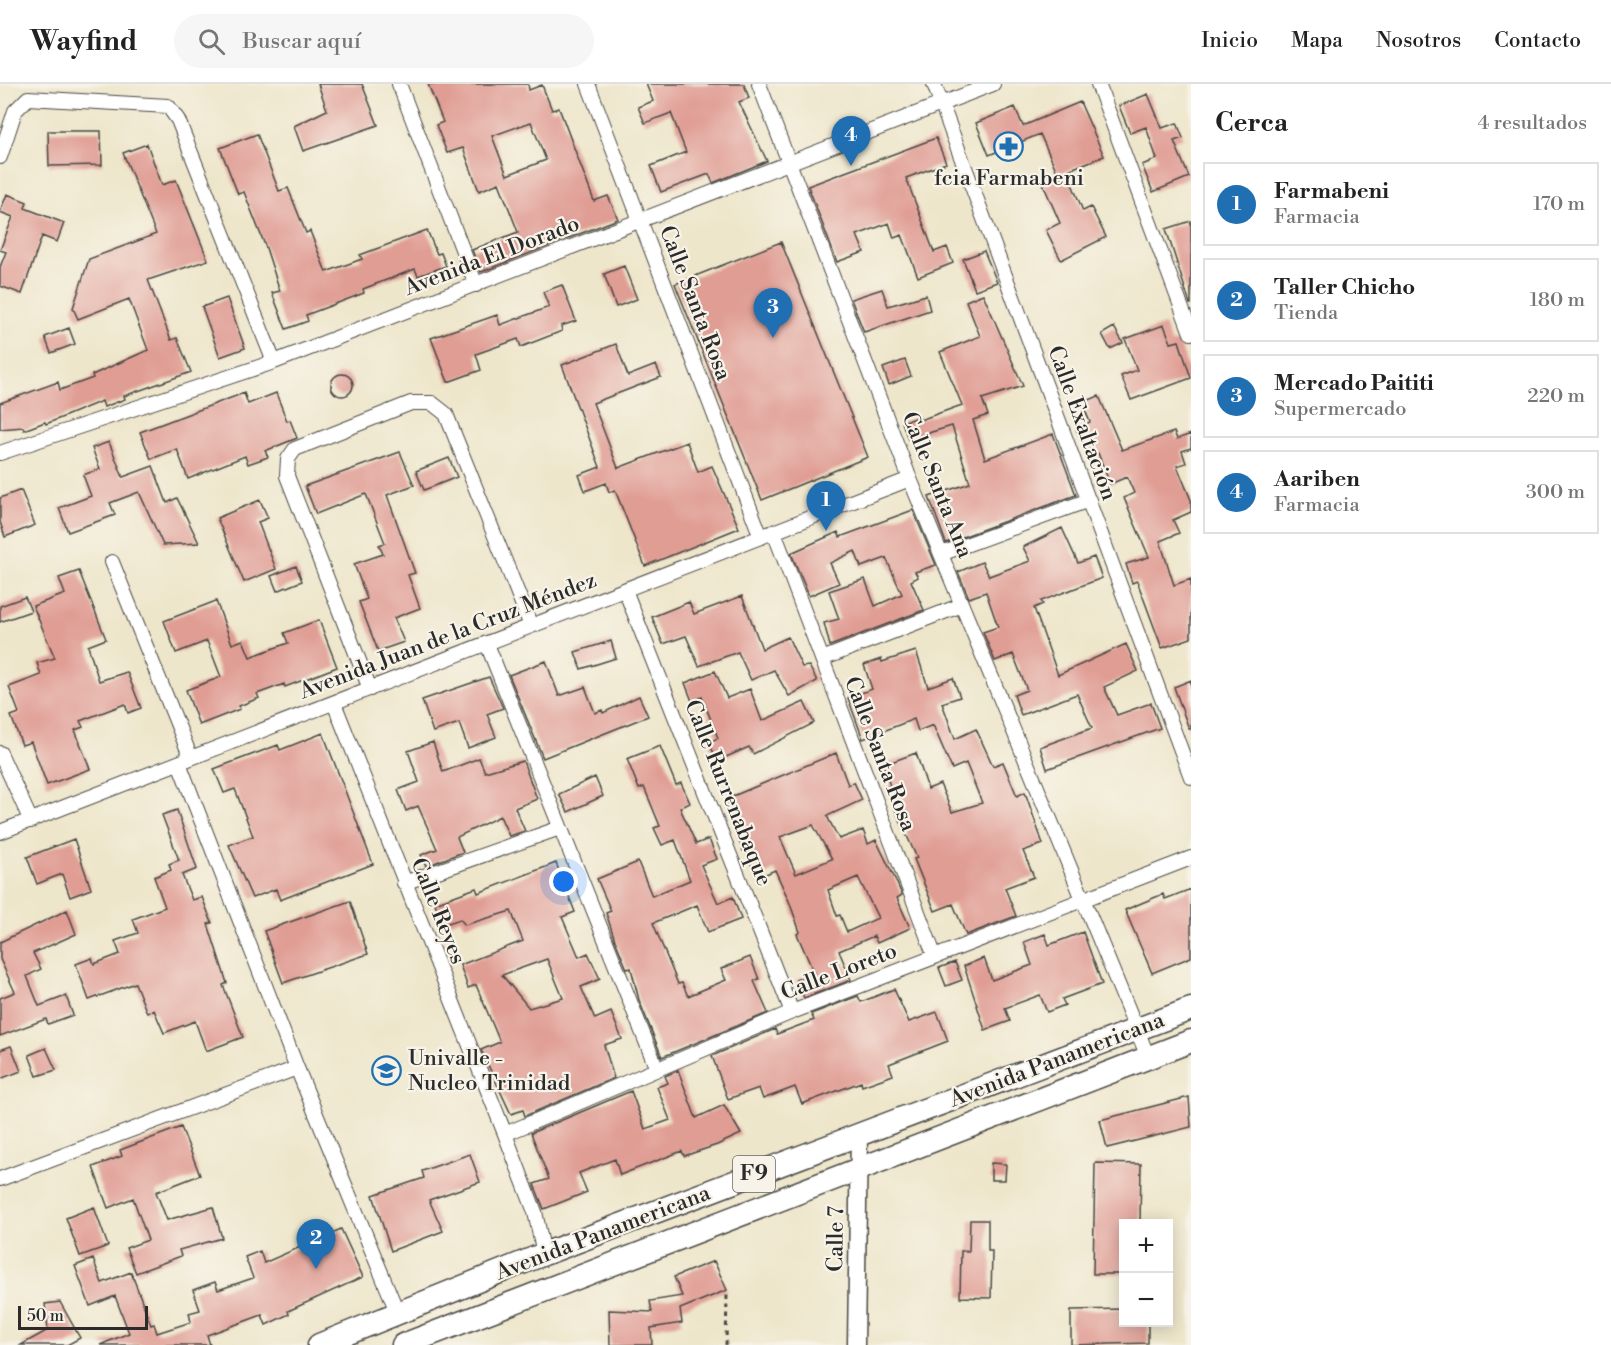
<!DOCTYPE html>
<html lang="es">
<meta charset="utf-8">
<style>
body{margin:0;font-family:"Libre Bodoni",serif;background:#f6f6f6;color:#222}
.controls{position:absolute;right:18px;bottom:18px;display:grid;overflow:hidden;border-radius:0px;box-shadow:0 3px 15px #0003}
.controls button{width:54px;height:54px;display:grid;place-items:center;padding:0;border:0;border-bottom:2px solid #e0e0e0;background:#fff;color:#222;font:30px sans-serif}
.scale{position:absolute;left:18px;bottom:15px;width:130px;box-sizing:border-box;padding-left:6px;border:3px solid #2b2b2b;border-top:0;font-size:16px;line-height:21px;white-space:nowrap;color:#2b2b2b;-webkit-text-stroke:4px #f7f3e8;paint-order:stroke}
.you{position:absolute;left:564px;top:798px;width:21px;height:21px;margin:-15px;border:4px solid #fff;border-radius:50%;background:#1a73e8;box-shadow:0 0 0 9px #1a73e833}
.badge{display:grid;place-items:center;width:39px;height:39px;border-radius:50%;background:#1f6fb2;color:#fff;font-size:20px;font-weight:700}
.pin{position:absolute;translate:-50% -50px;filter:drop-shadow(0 2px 3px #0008)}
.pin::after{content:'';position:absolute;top:32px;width:21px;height:18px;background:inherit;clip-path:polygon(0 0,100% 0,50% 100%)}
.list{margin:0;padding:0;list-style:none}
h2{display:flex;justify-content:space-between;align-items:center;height:78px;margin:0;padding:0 24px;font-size:26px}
h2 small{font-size:20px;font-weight:400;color:#767676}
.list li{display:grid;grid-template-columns:39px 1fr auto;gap:18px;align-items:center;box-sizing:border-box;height:84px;margin:0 12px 12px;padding:0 12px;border:2px solid #e0e0e0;border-radius:0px}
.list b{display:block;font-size:22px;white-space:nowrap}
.list p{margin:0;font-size:20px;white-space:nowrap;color:#767676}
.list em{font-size:20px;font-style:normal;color:#767676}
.icon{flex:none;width:33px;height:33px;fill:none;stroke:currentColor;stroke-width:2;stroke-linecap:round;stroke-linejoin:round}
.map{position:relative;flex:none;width:1191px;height:1261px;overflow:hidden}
header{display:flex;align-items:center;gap:36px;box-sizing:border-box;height:84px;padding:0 30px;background:#fff;border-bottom:2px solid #e0e0e0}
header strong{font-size:28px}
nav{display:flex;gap:33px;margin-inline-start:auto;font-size:21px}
.search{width:420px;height:54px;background:#f6f6f6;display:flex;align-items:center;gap:15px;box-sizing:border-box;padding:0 21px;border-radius:33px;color:#767676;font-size:22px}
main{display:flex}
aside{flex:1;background:#fff}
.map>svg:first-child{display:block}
</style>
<header>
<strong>Wayfind</strong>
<div class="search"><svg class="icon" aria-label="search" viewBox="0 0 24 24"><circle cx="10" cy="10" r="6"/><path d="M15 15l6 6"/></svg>Buscar aquí</div>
<nav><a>Inicio</a><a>Mapa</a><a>Nosotros</a><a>Contacto</a></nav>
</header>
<main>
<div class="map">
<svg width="1191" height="1261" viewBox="0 0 1191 1261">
<rect width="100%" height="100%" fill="#f7f3e8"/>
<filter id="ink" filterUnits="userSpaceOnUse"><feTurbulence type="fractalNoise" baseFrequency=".0167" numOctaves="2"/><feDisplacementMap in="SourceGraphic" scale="12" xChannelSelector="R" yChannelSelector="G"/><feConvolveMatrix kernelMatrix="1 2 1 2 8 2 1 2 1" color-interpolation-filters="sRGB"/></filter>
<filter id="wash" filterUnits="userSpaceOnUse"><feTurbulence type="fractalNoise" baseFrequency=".008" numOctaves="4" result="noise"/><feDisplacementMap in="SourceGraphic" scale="24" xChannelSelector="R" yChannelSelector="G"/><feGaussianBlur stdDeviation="1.35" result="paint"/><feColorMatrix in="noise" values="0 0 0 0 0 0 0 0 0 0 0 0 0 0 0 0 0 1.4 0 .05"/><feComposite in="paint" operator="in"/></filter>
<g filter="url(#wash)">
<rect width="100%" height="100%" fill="#eee6cb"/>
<g id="blocks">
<!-- building -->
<path fill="#e09d94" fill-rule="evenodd" d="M318,0H362L378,41L303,67L294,42L327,26Z
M428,0H528L529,6L542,1L552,26L559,24L594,117L608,112L618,135L481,188L472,166L518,148L499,99L479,107L463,64L447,69L436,41L443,38ZM531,38L546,76L507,91L492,52Z
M646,0H744L749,14L739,18L767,77L713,99L709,90L661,108L651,82L686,68L671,29L645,39L638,23L653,17Z
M1148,10L1162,44L1177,39L1183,54L1174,57L1189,93L1153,108L1142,81L1157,75L1146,43L1130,49L1119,22Z
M1080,18L1104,72L1058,90L1040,50L989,71L976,39L1015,23L1023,42Z
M48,47H101L102,81L49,82Z
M257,50L279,107L288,104L306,149L310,147L326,188L362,175L360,171L427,146L437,170L441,169L446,182L418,192L415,185L363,205L364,209L306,231L308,237L286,245L272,209L280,207L266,164L244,108L238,110L220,64Z
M936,54L946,79L906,94L934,168L947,163L953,179L918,193L902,151L894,154L889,139L857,151L864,168L837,178L808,102Z
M147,60L162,101L176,96L208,176L148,196L171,256L177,254L191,288L124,312L125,315L104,323L102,317L46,340L45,338L24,346L23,343L0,345V319L58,298L60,306L93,294L92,291L148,266L129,215L78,235L73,224L89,175L156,150L123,69Z
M1068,90L1083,127L1091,123L1106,153L1061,176L1046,146L1060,139L1043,100Z
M7,110L27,118L25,124L64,139L57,158L42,152L22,210L0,202V183L6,168L0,166L13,133L0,128Z
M1191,137V220H1190L1166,145Z
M781,158L868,373L762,416L675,200Z
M984,167L997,198L975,206L963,175Z
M624,182L637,215L616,223L604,190Z
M562,201L576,237L561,242L562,247L521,263L518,255L476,270L481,286L448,298L431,254L497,231L500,241L549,223L543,208Z
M882,205L888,222L926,211L930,226L864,248L851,215Z
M983,210L1023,302L982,315L988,331L973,336L985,375L1053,350L1076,411L946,459L929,413L970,399L952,342L908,355L902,338L919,333L920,336L962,321L940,268L980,252L966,217Z
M227,214L245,264L220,273L202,223Z
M1164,241L1171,259L1179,257L1191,294L1131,316L1121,292L1137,286L1125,255Z
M1114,243L1123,259L1110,265L1102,250Z
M69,244L75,260L51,269L45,253Z
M616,260L628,292L656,281L661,293L593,319L618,384L687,358L698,388L712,382L739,444L645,482L615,406L609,408L606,399L585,407L579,391L600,383L562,281Z
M905,276L911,292L889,301L883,284Z
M331 301a11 11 0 1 1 22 0a11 11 0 1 1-22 0Z
M244,309L248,320L276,309L287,337L290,336L297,354L265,367L268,373L248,380L245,372L188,395L177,365L151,375L140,348Z
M1099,312L1122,366L1174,348L1177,355L1191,350V364L1182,367L1186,379L1177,382L1191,416V428L1173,436L1179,449L1160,457L1174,501L1191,495V554L1162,564L1137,497L1132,499L1126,480L1149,473L1124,414L1134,409L1127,393L1110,400L1098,369L1090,373L1076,345L1090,338L1082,319Z
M109,358L123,393L153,382L167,419L177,414L199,459L163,461L139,408L110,419L115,431L68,448L59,424L91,412L83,391L100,385L92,364Z
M400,368L414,401L387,411L415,489L408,491L420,524L394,534L404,558L378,567L359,518L367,515L354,480L383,470L379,461L385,459L366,410L316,430L305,402Z
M449,374L457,393L424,406L416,387Z
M21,406L35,441L5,453L0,438V414Z
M260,416L268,434L258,438L276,485L244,498L217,434Z
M913,426L936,481L915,488L918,493L911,497L924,526L830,562L824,539L839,535L829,507L865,495L875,522L902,510L886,474L861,483L855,467L830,479L839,499L809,512L791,469L838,448L840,453Z
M1062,444L1078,479L1094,473L1102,494L1041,517L1043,520L1034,524L1058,591L1126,560L1138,587L1104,603L1117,631L1151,619L1160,644L1047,685L1040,663L1092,644L1077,610L1021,631L1014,611L1027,606L1013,570L995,577L983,548L998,543L986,508L969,514L958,488L982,478L989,492L1030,477L1023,463Z
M296,482L302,497L277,507L271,492Z
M79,487L106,555L88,562L99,597L127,588L141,624L128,629L125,620L80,637L83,643L75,646L90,685L47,701L31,658L22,661L11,632L19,629L9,603L41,591L37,579L55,574L33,522L65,510L59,494Z
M742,512L762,565L788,553L802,583L809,582L817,597L789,612L774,586L751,596L738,568L699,582L686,552L663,560L652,533L689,518L694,530Z
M25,513L31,527L0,538V522Z
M216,517L232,560L243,556L250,573L288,559L284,549L319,536L337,583L285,603L284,600L257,610L259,614L239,622L240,625L199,641L186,606L221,593L207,557L176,569L164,537Z
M611,557L616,574L581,585L575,568Z
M916,567L928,603L953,594L960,613L942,619L955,655L976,645L993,682L1003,678L1017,712L1025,708L1043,760L1023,767L1034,793L1005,804L1016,832L966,851L953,820L935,827L914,775L917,774L885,703L890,702L883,681L916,669L928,705L940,700L952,728L982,719L966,679L952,685L933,641L918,647L914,635L863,655L848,614L872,605L864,581L881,575L882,578Z
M546,577L559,612L585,603L595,629L602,626L603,629L639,612L648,632L543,674L509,591Z
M715,587L727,614L750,605L762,637L804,618L814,639L753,670L749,663L717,677L709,658L718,654L702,613L692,617L685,599Z
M489,593L503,624L487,630L496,653L468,664L459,639L433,648L422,616Z
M1191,596V645H1189L1174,603Z
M323,649L373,780L280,816L276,805L252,814L229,761L253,752L235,705L224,709L214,685L278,661L280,666Z
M433,658L443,688L479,674L485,688L523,677L537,715L515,724L525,747L509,752L500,732L457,753L463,768L426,782L421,771L437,765L418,722L406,727L398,706L419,698L408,667Z
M660,662L676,701L681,699L690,719L680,724L696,760L709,755L717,775L701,781L718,819L733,813L741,835L708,848L697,821L653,839L678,900L682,899L688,912L726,896L721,885L750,873L759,895L754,897L768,929L662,973L639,916L631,884L627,885L615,856L606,829L611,827L597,795L638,778L652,812L690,796L675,756L662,761L654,744L660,742L644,703L639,705L627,675Z
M836,669L848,701L854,698L862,716L827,732L839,755L863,746L868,760L876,756L896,797L902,811L897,814L910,844L877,859L874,852L839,867L851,896L804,914L796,896L814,889L797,850L800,848L789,817L775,786L757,794L745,766L743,767L734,742L739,741L726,715ZM813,741L832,775L796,790L780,753ZM858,793L878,834L847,848L840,831L837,832L828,806Z
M595,693L603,712L568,728L559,710Z
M177,726L197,785L182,791L192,816L202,813L212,839L208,840L227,899L223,901L243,953L206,967L195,937L164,949L154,926L147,929L135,899L89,916L76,880L92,874L94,880L120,870L115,857L138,849L133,835L165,823L154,793L171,786L169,780L179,776L162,731Z
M74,755L91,805L70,813L62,790L37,800L27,773Z
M556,779L575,828L562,833L579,873L588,869L600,895L581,903L595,935L611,928L622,955L604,961L614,994L525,1032L523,1026L511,1030L481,966L500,958L476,901L468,904L460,881L523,857L511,827L465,841L460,835L442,841L435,819L476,804L478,809ZM547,875L563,914L529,924L502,891Z
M1191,805V873L1152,889L1125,826L1163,810L1165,815Z
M350,817L368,870L283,899L264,847Z
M67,826L76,850L33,869L41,885L27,892L39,922L66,912L73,931L48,940L46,935L0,952V914L15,908L0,875V858Z
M1083,848L1102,900L1062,915L1065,921L1047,928L1040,911L1005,924L1010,937L985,946L964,882L984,874L992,896L1032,881L1024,858L1045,850L1049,861Z
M955,878L962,896L946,902L939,884Z
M894,905L909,938L937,928L948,957L889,980L893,991L862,1002L861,998L802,1020L795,1003L763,1015L759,1004L728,1015L712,972L775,945L777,950L814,936L811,930L858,912L861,918Z
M11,962L21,987L0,995V966Z
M46,964L56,986L37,992L29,971Z
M678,986L696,1034L724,1021L741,1050L717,1061L684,1072L682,1067L620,1091L615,1075L579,1089L587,1108L544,1125L534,1100L549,1095L531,1049L631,1007L645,1045L670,1036L657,1003L668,999L665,992Z
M1189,1013L1191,1043L1107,1064L1100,1036Z
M181,1043L200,1091L156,1108L167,1136L213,1123L222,1154L179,1166L181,1172L136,1189L126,1164L148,1156L133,1114L108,1124L93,1083L122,1072L120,1066Z
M470,1070L480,1098L429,1116L443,1147L391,1167L373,1111L424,1094L422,1087Z
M991,1079L1006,1080L1005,1096H991Z
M1095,1079L1141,1080L1140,1140H1124V1190H1093Z
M94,1123L108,1162L80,1172L66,1134Z
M970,1136H988V1167H992L991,1214L960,1213L961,1167H969Z
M341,1145L363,1193L288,1227L289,1230L266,1241L262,1231L207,1251L210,1261H100L129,1249L115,1212L90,1222L75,1182L93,1175L102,1199L131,1188L151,1241L154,1240L157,1249L191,1238L189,1229L200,1226L193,1206L215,1198L218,1206L253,1194L245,1173L260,1167L264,1179Z
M714,1177L727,1206L680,1225L682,1239L651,1244L652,1261H610L609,1226L652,1228L650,1217L682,1212L674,1193Z
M60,1218L80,1254L67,1261H21L48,1246L45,1220Z
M1124,1225V1239H1148V1259L1071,1261V1226Z"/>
</g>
</g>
<g filter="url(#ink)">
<use href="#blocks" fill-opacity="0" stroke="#484743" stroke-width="1.5"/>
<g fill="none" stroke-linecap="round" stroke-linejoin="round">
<defs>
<path id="minor" d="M399,0L476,201
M588,0L761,453
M759,0L910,395L1148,973
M934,0L1191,693
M1098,0L1191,249
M0,73L15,27L28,14L168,22L178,36L274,278
M0,369L274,278L993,0
M774,448L935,873
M941,470L1089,416
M112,478L191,674
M625,506L792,928
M487,560L657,985
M822,575L962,521
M370,605L287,392L288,375L295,365L411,319H432L446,330L531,542
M334,619L505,1050L535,1128L544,1170
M0,669L31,737
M179,679L297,984L398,1230
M0,748L910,395
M404,799L560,744
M505,1050L792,928L1191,774
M0,1095L297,984"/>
<path id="tertiary" d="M856,1261L859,1050"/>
<path id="trunk" d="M319,1261L544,1170L1191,925
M403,1261L1191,957"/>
</defs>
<!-- minor casing -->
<use href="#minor" stroke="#484743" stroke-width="16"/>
<!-- tertiary casing -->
<use href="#tertiary" stroke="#484743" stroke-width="19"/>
<!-- trunk casing -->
<use href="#trunk" stroke="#484743" stroke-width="25"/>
<!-- path -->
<path stroke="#484743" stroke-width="3" stroke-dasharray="4.5 4.5" stroke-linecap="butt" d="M726,1261L727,1210"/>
<!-- minor -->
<use href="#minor" stroke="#fff" stroke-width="14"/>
<!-- tertiary -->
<use href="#tertiary" stroke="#fff" stroke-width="16"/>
<!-- trunk -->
<use href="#trunk" stroke="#fff" stroke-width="22"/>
</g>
</g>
<!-- icons -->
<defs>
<symbol id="pharmacy-ring" viewBox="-11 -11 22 22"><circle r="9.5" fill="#f7f3e8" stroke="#1f6fb2" stroke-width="1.5"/><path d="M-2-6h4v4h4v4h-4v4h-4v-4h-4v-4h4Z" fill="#1f6fb2"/></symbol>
<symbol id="university-ring" viewBox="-11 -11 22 22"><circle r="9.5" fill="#f7f3e8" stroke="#1f6fb2" stroke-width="1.5"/><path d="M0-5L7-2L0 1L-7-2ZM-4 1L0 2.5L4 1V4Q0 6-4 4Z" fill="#1f6fb2"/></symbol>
</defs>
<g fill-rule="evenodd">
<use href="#pharmacy-ring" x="992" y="46" width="33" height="33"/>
<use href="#university-ring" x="370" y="970" width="33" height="33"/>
</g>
<g text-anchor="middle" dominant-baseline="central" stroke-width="4.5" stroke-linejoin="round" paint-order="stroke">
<!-- shield labels -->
<rect fill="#f7f3e8" stroke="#686764" stroke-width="1.5" x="733" y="1072" width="42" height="36" rx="4.5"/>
<g font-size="21" font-weight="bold" fill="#2b2b2b">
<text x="754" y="1090">F9</text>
</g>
<!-- poi labels -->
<g font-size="22" fill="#2b2b2b" stroke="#f7f3e8">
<text x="1009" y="94">fcia Farmabeni</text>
<text x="408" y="974" text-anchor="start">Univalle -<tspan x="408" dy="25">Nucleo Trinidad</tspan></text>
</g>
<!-- street labels -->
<g font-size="22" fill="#2b2b2b" stroke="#f7f3e8">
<text transform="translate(492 172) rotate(-21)">Avenida El Dorado</text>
<text transform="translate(695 219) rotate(69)">Calle Santa Rosa</text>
<text transform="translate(1082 339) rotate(70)">Calle Exaltación</text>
<text transform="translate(937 401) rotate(68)">Calle Santa Ana</text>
<text transform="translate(448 552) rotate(-21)">Avenida Juan de la Cruz Méndez</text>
<text transform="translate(880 670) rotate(69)">Calle Santa Rosa</text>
<text transform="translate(728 709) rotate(68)">Calle Rurrenabaque</text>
<text transform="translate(438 827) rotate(68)">Calle Reyes</text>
<text transform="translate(839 888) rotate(-21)">Calle Loreto</text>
<text transform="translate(1057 976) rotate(-21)">Avenida Panamericana</text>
<text transform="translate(603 1149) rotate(-21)">Avenida Panamericana</text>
<text transform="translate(836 1155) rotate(-89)">Calle 7</text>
</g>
</g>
</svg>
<div class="controls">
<button>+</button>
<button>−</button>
</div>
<div class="scale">50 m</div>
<div class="you"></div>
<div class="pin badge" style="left:826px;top:447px">1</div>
<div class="pin badge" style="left:316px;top:1185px">2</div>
<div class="pin badge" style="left:773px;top:254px">3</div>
<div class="pin badge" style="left:851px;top:82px">4</div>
</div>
<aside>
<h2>Cerca<small>4 resultados</small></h2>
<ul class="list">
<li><span class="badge">1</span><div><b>Farmabeni</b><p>Farmacia</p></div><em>170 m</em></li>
<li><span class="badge">2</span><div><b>Taller Chicho</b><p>Tienda</p></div><em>180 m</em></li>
<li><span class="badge">3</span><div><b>Mercado Paititi</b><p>Supermercado</p></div><em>220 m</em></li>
<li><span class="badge">4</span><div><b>Aariben</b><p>Farmacia</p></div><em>300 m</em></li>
</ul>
</aside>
</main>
